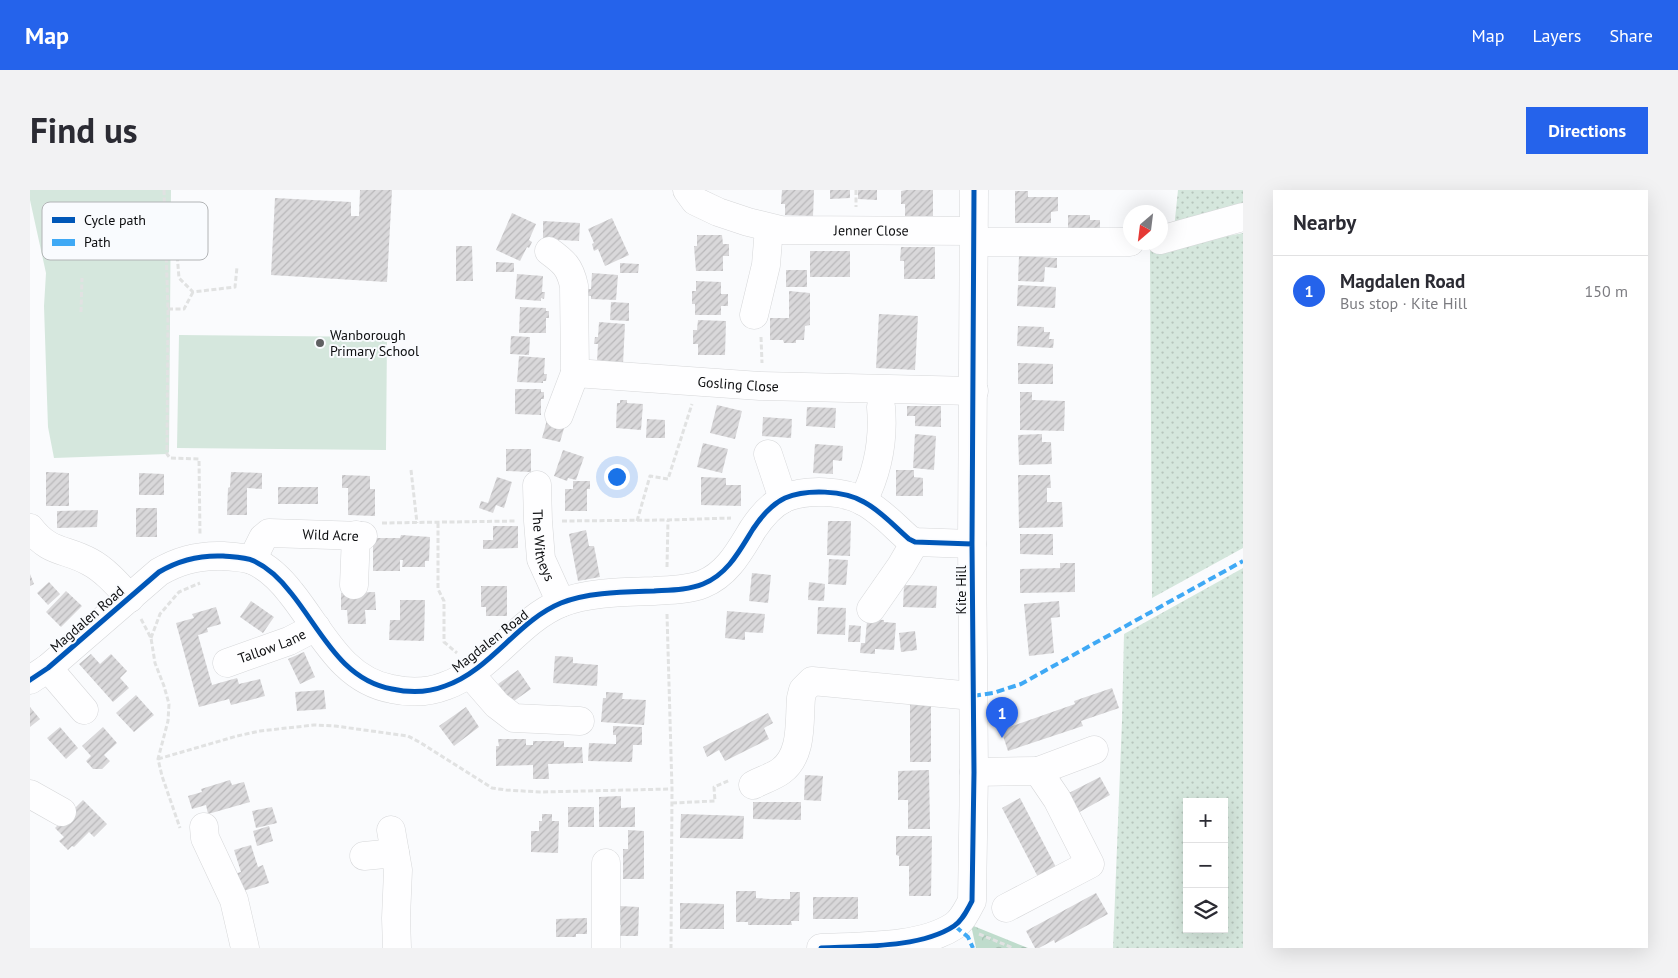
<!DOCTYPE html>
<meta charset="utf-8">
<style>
body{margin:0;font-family:"PT Sans",sans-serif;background:#f2f2f3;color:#2b2b33}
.controls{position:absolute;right:15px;bottom:15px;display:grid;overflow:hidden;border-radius:0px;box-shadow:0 5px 20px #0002}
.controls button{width:45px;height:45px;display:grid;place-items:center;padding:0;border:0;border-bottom:1px solid #e1e1e2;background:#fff;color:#2b2b33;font:25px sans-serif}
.compass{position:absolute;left:1093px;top:15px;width:45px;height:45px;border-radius:50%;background:#fff;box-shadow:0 5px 20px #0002;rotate:208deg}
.you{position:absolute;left:586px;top:286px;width:18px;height:18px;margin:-12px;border:4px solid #fff;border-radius:50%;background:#1a73e8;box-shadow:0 0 0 8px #1a73e833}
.badge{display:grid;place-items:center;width:32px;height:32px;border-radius:50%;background:#2563eb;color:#fff;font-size:16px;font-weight:700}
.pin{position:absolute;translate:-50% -41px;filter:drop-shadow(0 1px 2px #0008)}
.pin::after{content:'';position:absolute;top:26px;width:18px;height:15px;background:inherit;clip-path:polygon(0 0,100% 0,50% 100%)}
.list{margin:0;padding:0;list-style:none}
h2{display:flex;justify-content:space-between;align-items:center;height:65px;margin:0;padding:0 20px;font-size:21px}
h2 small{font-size:16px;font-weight:400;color:#7c7c81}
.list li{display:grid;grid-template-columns:32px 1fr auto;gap:15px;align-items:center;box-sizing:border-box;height:70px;padding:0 20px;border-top:1px solid #e1e1e2}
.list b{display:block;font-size:19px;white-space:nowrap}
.list p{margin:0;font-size:16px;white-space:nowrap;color:#7c7c81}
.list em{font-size:16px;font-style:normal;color:#7c7c81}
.icon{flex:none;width:28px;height:28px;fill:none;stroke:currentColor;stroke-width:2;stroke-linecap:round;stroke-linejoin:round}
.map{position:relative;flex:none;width:1213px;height:758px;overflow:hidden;border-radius:0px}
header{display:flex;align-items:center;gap:30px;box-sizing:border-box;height:70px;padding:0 25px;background:#2563eb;color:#fff}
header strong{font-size:24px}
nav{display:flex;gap:28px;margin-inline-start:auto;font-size:18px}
.intro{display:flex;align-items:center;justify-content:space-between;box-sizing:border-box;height:120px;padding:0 30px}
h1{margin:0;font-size:35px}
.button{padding:12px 22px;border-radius:0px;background:#2563eb;color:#fff;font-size:18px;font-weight:700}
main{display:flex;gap:30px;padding:0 30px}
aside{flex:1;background:#fff;border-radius:0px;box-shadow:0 5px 20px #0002}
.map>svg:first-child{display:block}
</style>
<header>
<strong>Map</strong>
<nav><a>Map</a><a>Layers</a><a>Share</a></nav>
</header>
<div class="intro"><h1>Find us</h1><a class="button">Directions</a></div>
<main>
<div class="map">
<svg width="1213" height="758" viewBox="0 0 1213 758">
<defs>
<pattern id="grass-dots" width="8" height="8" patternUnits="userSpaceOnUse" patternTransform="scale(1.25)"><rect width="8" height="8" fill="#d5e7dd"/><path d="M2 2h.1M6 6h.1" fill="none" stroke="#b6c5bc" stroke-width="1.8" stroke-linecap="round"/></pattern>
<pattern id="forest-crowns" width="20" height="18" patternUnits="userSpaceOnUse" patternTransform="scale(1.25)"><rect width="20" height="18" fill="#bfdccc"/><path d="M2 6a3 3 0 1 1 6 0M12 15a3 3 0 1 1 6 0" fill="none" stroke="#a3bcae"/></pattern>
<pattern id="building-hatch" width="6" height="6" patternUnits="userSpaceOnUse" patternTransform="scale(1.25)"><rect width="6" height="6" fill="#d9d8da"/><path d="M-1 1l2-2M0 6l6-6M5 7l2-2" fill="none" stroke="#b9b8ba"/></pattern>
</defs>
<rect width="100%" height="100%" fill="#fafbfd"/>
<!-- grass -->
<path fill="url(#grass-dots)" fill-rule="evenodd" d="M1148,0H1213V23L1144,39Z
M1213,43V358L1122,408L1120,61Z
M1213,378V758H1083L1092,531L1094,444ZM1157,612H1194V739H1157Z"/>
<!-- forest -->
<path fill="url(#forest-crowns)" d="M941,735L998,758H946Z"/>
<!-- green -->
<path fill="#d5e7dd" d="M0,0H141L139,262L137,264L24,268L18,237L17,208L14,116L16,83L0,10Z
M149,145L357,147L356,260L147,258Z"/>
<!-- building -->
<path fill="url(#building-hatch)" d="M330,0H362L357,92L241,85L245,8L321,12V26H329Z
M752,0H784L783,26L755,25V14H751Z
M800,0H820V8L800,9Z
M828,0H847V10L828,9Z
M876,0H903V26H875V14H871V1Z
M985,1H998V7H1028V21L1021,22V33H985Z
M482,23L506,34L499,50L502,52L499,58L497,57L490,71L466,60Z
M1038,25H1060V30H1070V45L1038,44Z
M582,28L599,65L575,76L568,59L564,61L562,54L564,53L558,39Z
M513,31L550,33L549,51L513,49Z
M667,45H692L693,54H699V66H693V81H666L664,56H667Z
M426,56H442L443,91H426Z
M871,57H905V89H874V71H870Z
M780,61H820V87H780Z
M989,66L1027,68V78L1015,77L1014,92L988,91Z
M466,72L484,73V82H466Z
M590,73L609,74L608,83H590Z
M756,80H777V97H756Z
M562,83L588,85L586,110L561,109V106H558V99H561Z
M487,84L513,86L512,102H515L514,109L511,108V111L485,109Z
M666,91L691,92V104H698V116H691V125H665V114H662V101H666Z
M988,95L1026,97L1025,118L987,116Z
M759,101L780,103V135L775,136L774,150H766V153H754L753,150H740V128H759Z
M581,112L599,113V131L580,130Z
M490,117L516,118V121H519V128H516V143H489Z
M849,124L888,126L885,180L846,178Z
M668,130L696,131L695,165H668V154H663V140H667Z
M569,132L595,134L593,174L567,172L568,154H564L565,147H568Z
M988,136L1014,137V142H1020L1019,149H1024L1023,158L987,156Z
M481,146L500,147L499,165L480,164Z
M489,166L515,168L514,184H517L516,191H513V193L487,192Z
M988,173L1023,174V194H988Z
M485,199H511V202H514V209H511V225L485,224Z
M990,202H1002V210L1035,211L1034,241L990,240Z
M590,210H597V213L613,214L611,240L586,238L587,213H590Z
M687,215L712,221L705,249L680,243Z
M877,216H911V237L885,236V226H877Z
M777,217L806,218L805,238L776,236Z
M733,227L762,229L761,248L732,246Z
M617,229L635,230V248H616Z
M517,230L535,235L530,252L512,248Z
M885,244L906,246L904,280L883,278Z
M1012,244V252H1021L1022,274L989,275L988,245Z
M673,253L698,259L692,283L667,277Z
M785,254L813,256L812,271L803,270V284L783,283Z
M476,259H501V282L476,281Z
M533,260L554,267L546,290L538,288L537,291L524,286Z
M866,280H884V287L893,288V306H866Z
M16,282L39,283V316H16Z
M201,282L232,283V299L217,298V325H197L198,298L200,297Z
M109,283L134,284V305H109Z
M312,285L340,286V299H345V326L318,325V298H312Z
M988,285H1020L1021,298H1017V312H1032L1033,337L989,338Z
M467,287L482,292L474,318L466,315L463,323L449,318L451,311L458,313Z
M671,287L696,288V295H711V316L671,315Z
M543,291H560V299H557V321H535V299H543Z
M248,297H288V314H248Z
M106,318H127V347H106Z
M68,320L67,337L27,338V321Z
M798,331H821L820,366L797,365Z
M463,336H488V358L453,359V350H463Z
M556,340L559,356H564L570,387L548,391L539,344Z
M990,344H1023V365L990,364Z
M371,345L400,347L399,371H395V377H372L373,370H370V381H343V348H370Z
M799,369L818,370L816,395L798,394Z
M1030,373H1045V402L990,403V379L1030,378Z
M722,383L741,385L738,413L719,411Z
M0,384L4,394L0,396Z
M19,392L30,404L18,415L7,403Z
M779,392L795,394L794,411L778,410Z
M874,395L907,396L906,418L873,417Z
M451,396H477V426H456V417H451Z
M36,401L52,416L31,437L16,422Z
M345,402L346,420H335L336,434H318L317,420H311V403Z
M370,410H395L394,451L359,450L360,430H370Z
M221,411L244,427L233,443L210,427Z
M1029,411L1030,427L1021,428L1024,463L999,466L994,414Z
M186,417L191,434L177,438L178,442L168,445L182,495L207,488L209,494L230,489L235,506L201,515L199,509L169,517L146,433L164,428L162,424Z
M788,417L816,418L815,445L787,444Z
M697,421L735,424L733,443L715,442V450L695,448Z
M841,429L854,430V432L866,433L864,460L845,459V464L830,463L831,453H835L837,431Z
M819,435L831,436L830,452H818Z
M885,441L887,460L871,462L869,443Z
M274,462L285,487L270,494L258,469Z
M61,464L70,474L81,464L97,481L90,488L99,498L83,512L49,474Z
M525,466L543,467V473L568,475L567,496L523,493Z
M488,480L501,499L481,513L468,494Z
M1082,498L1089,518L1051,531L1053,536L978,561L971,540L1045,514L1044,511Z
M294,500L296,519L267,521L265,502Z
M576,502L593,503L592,509L616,510L614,535L571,532L573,508H576Z
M106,505L124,525L104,542L86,523Z
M880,514H901V572H880Z
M0,517L10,529L0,537Z
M436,517L449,537L424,556L409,536Z
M738,523L743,533L734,538L739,549L695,571L689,560L677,567L673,557Z
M583,536L612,537V555H603L602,572L558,571L559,553L586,554V545H583Z
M30,537L48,558L36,569L17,548Z
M73,537L87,553L74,565L80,571L72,579H63L56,571L61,566L52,556Z
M468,549H496V555H503V551H534V557H552L553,573L518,574L519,589H503V575L466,576V556H469Z
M899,580L900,639H878V610H868V581Z
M775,585L793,586L791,611L774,610Z
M1070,587L1080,605L1046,624L1035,605Z
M200,590L202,595L214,592L220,612L178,624L176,615L162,619L158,606L172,602L171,599Z
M591,606V618L605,617V637H569V607Z
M990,608L1027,679L1009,689L972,618Z
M53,610L77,634L64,647L59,642L44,657L42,656L38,660L29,651L34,647L25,638Z
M723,612H771V630L723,629Z
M242,617L247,633L226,638L222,621Z
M538,617H564V637H538Z
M512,624H522V631H529L528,663L501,662V641H509V631H512Z
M651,624L714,626L713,649L650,648Z
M239,636L243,651L227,656L223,641Z
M598,640L614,641V689H593V659H598Z
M866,646H902L901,706H879V676H869V666L866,665Z
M221,655L228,677L233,675L239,693L210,702L204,684L211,682L204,660Z
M706,701H726V708L740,709H760V702H770L769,731H761L762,735H718V732H706Z
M1066,703L1078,724L1025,753L1024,750L1009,758H1005L996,741Z
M783,707H828V729H783Z
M650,713L694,714V739H650Z
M589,716L609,717L608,746H590L591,735H589Z
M557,728V744H546V747H526V729Z"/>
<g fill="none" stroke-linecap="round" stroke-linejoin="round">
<defs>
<g id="minor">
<path id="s1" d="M657,0L665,11L688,22L718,32L751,40L944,41"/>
<path d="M1130,50L1213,27"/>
<path d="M944,52H1100"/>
<path id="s2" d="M519,61C534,72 540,77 544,96L545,183L730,196L944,201"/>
<path d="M724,125L736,75L739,38"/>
<path d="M529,225L545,183"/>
<path d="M738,264L753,309"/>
<path id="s3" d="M507,295L508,331L511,369L531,413"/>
<path d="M833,311C848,281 854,251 851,217"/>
<path d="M0,338C20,364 35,358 60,372C75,380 88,395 100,408"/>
<path id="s4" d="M222,370L233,348L239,343L333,346"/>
<path d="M324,395L326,345"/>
<path d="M841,419L871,376L885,352"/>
<path id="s5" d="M197,473L259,451L286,437"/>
<path d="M18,478L54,520"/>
<path d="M440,484L467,515L484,528L550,531"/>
<path d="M0,490L18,478L129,382C149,370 170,365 193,366C203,367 215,367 224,371C239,378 251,390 261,403C291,440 311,490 362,499C380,503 397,503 415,496C461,480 487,431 531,413C558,402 595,402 624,401C640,400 658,400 673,394C698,384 710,360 723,339C731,327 742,314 755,308C776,299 814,300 834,312C851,321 864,336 879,349L885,352L942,354"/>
<path d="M1008,581L1064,560"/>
<path d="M944,582L1008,581L1027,609L1060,674L976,718"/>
<path d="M723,595C732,590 743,587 751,581C773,565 769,532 771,508L773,500L782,491L943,506"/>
<path d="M0,604L32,622"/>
<path d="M174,637L175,648L204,710L215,758"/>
<path d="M361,640L368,680L366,728L367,758"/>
<path d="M334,666L365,663"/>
<path d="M576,673V758"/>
<path d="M791,758C831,756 891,758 924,736C933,730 937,720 942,711L944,582L942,354L944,0"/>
</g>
</defs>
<!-- minor casing -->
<use href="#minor" stroke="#d6d7d9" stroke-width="29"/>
<!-- path -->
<path stroke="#e1e2e2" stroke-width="3" stroke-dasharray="5 2.5" stroke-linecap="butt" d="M134,0L138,119L137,264L140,268L169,269L170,345
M826,0V17
M170,38L145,39L149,88L163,102L205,97L207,77
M138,119H154L163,102
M51,122L52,88
M731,147L732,173
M381,280L387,333
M532,331L638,330L701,328
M607,331L620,286L638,289L662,214
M352,333L486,331
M408,333V399L414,411V452L427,463
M637,377L638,330
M637,424L642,599L641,758
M111,429L121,448L125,473L134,496L139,514L138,531L128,569L132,586L150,638
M121,448L130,424L149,402L170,393
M128,569L207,546L230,541L284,535L305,536L378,546L391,553L462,598L476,600L510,602L642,599
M642,613L685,611L684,597L700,590
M949,744L983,758"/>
<!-- minor -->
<use href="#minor" stroke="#fefeff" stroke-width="28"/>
<!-- quiet -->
<path stroke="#3fa9f5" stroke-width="4" stroke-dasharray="8 4" stroke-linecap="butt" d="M943,506L963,503L991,494L1213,371
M925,736L938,747L943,758"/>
<defs>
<path id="cycleway" d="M0,490L18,478L129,382C149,370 170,365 193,366C203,367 215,367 224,371C239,378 251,390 261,403C291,440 311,490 362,499C380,503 397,503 415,496C461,480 487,431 531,413C558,402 595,402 624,401C640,400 658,400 673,394C698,384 710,360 723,339C731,327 742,314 755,308C776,299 814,300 834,312C851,321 864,336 879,349L885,352L942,354
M791,758C831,756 891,758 924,736C933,730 937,720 942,711L944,582L942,354L944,0"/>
</defs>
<!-- cycleway casing -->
<use href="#cycleway" stroke="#f9fbfe" stroke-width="8"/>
<!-- cycleway -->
<use href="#cycleway" stroke="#0057b8" stroke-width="5"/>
</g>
<!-- markers -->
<circle fill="#5f6062" stroke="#f9fbfe" stroke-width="2" cx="290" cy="153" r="5"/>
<g text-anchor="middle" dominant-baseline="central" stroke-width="4" stroke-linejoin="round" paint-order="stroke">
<!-- street labels -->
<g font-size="14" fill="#0c0d0f" stroke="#f9fbfe">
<text stroke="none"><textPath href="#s1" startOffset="195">Jenner Close</textPath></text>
<text stroke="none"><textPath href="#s2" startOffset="295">Gosling Close</textPath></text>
<text stroke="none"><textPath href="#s4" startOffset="94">Wild Acre</textPath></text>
<text stroke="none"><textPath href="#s3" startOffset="61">The Witheys</textPath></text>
<text transform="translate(931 400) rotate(-90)">Kite Hill</text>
<text transform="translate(57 429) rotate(-41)">Magdalen Road</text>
<text transform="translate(460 451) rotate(-38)">Magdalen Road</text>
<text stroke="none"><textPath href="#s5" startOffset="48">Tallow Lane</textPath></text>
</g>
<!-- poi labels -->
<g font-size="14" fill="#0c0d0f" stroke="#f9fbfe" text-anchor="start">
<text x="300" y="145">Wanborough<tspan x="300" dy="16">Primary School</tspan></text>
</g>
</g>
<!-- legend -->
<rect x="12" y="12" width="166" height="58" rx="8" fill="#f9fbfe" stroke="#b2b4b6" stroke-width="1"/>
<rect x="22" y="27" width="23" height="6" fill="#0057b8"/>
<rect x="22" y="49" width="23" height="7" fill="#3fa9f5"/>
<g font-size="14" fill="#0c0d0f">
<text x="54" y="35">Cycle path</text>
<text x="54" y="57">Path</text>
</g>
</svg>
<div class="controls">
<button>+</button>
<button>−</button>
<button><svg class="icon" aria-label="layers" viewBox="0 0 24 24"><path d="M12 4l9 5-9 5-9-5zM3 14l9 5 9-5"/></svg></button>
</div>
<svg class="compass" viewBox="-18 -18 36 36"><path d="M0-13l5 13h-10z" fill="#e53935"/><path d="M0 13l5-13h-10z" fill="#7c7c81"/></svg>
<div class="you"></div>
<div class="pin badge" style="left:972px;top:548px">1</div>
</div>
<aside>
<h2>Nearby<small></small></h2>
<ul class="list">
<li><span class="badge">1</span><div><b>Magdalen Road</b><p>Bus stop · Kite Hill</p></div><em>150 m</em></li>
</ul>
</aside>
</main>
